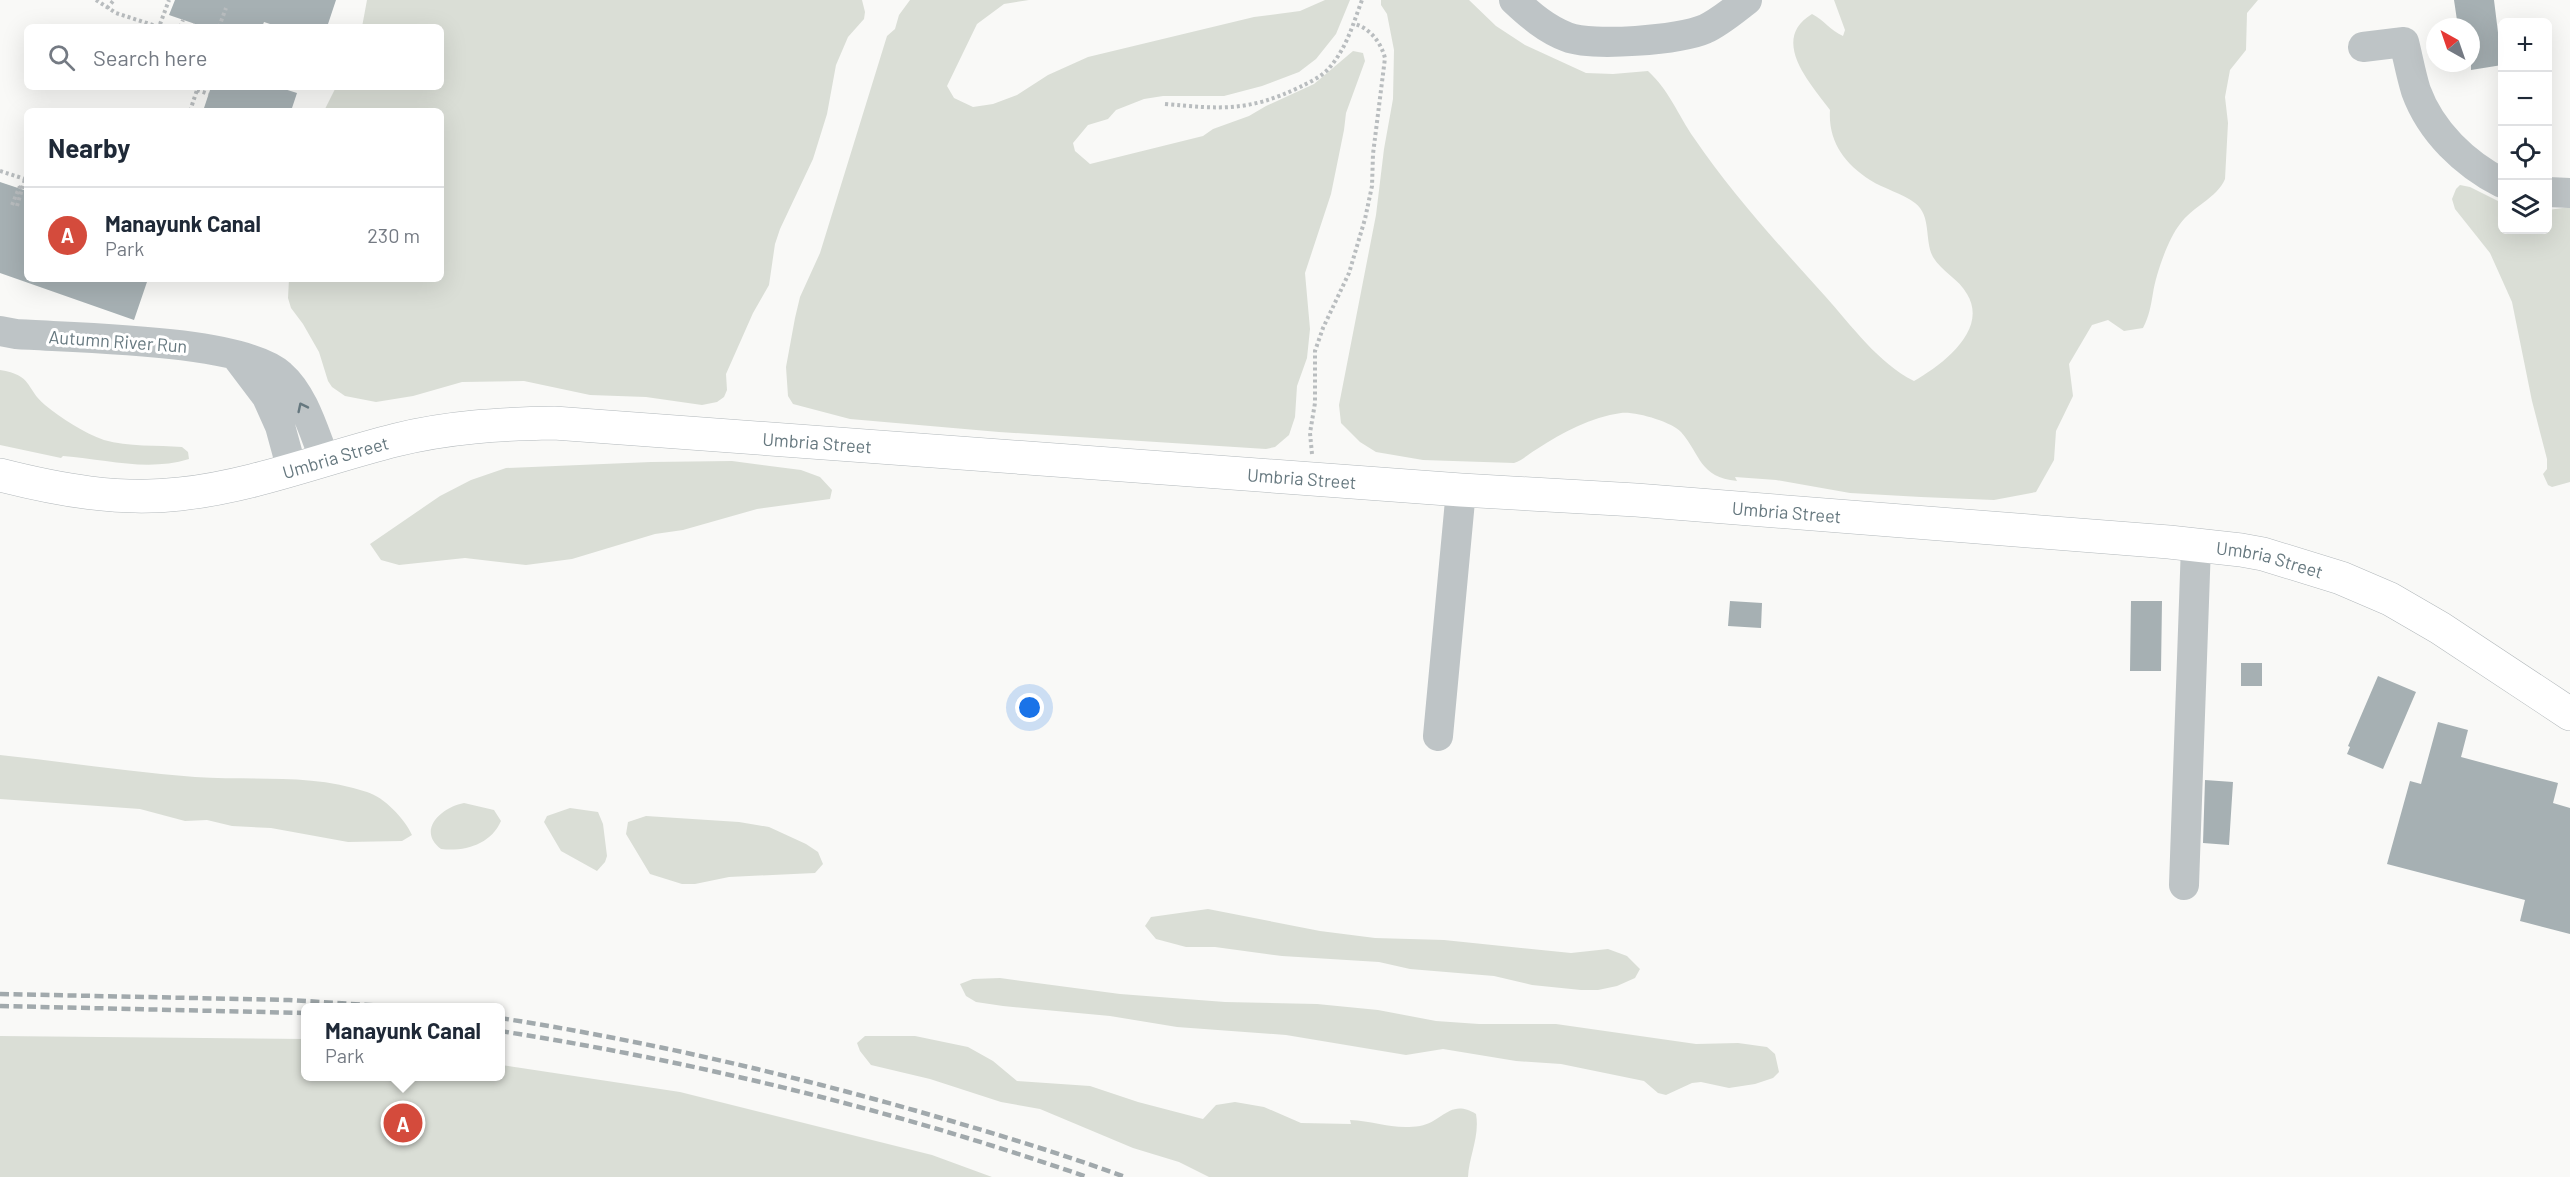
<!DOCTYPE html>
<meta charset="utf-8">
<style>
body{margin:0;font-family:Barlow,sans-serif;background:#f6f6f7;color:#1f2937}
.controls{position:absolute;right:18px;top:18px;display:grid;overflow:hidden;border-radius:9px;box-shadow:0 6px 24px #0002}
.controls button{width:54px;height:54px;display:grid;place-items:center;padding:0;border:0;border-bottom:2px solid #e0e1e3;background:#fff;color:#1f2937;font:30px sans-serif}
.compass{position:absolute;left:2426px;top:18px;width:54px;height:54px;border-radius:50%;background:#fff;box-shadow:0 6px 24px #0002;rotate:320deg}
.you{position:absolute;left:1030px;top:708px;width:21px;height:21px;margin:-15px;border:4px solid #fff;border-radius:50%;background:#1a73e8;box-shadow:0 0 0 9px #1a73e833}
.badge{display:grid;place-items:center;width:39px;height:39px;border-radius:50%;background:#d44b3c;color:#fff;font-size:20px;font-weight:700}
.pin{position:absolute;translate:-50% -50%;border:3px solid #fff;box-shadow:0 2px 6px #0006}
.popup{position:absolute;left:301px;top:1003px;width:204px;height:78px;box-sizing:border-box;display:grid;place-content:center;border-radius:9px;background:#fff;filter:drop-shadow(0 2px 4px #0005);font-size:20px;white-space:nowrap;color:#747a83}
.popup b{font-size:22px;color:#1f2937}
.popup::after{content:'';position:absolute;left:50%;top:100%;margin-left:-12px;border:12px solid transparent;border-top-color:#fff}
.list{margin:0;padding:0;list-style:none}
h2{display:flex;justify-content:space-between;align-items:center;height:78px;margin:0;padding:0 24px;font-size:26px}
h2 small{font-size:20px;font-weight:400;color:#747a83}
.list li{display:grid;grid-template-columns:39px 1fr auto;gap:18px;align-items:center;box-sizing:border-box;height:96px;padding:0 24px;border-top:2px solid #e0e1e3}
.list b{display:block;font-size:22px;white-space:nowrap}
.list p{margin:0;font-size:20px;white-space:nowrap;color:#747a83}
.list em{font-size:20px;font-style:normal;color:#747a83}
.icon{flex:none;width:33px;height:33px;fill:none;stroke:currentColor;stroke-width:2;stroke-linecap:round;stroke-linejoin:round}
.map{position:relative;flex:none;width:2570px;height:1177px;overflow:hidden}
.search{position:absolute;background:#fff;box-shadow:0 6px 24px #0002;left:24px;top:24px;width:420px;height:66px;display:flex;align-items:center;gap:15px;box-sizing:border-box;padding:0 21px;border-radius:9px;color:#747a83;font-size:22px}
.panel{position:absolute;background:#fff;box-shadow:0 6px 24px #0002;left:24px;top:108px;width:420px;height:174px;border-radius:9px}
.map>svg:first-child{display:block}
</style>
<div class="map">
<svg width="2570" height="1177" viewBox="0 0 2570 1177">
<rect width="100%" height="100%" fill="#f9f9f7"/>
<!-- green -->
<path fill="#daded6" d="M367,0H862L865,12L864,19L848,37L836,65L827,114L813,159L780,229L775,244L769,285L753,313L726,374L727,390L724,397L717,402L702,405L646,397L590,395L524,381L462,382L413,396L376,402L345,396L332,387L328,381L319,352L303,324L291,308L288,298L289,279H441V111H324L336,87H441V27H362Z
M910,0H1029L1004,4L977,24L947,86L954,98L973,107L993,104L1017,95L1048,75L1088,57L1254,17L1300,11L1325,0H1350L1336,34L1316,59L1299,72L1262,86L1224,96H1163L1144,99L1116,110L1108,119L1088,125L1073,143L1075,151L1090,164L1203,136L1213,129L1249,116L1266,106L1314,84L1353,51L1363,53L1365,61L1346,113L1344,130L1331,194L1305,273L1310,329L1307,358L1297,386L1295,417L1289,435L1275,447L1266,449L999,432L850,419L793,404L788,396L786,367L795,318L800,297L820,253L887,36L895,29L899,15Z
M1381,0H1469L1496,26L1525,45L1586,73L1613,74L1648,71C1669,90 1678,115 1694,138C1733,195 1779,245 1825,296C1852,326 1878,363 1914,381C1942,365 1989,330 1967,294C1959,279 1941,271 1933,257C1924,240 1932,216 1915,203C1902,193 1884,189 1870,180C1844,163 1828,141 1830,110C1811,84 1769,40 1812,14C1824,20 1831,31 1843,36L1845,30L1834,0H2258L2247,13L2246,50L2230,70L2225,97L2228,123L2225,179C2217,198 2192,207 2180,224C2168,239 2156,274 2153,293C2151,305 2149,317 2143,328L2124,331L2108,320L2092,325L2069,364L2073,396L2056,431L2054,460L2036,492L1994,500L1921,497L1850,493L1776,480L1735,477L1737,481C1699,477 1701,455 1681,432C1672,422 1635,411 1621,413C1591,417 1563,432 1537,449C1528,454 1523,460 1514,463L1423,460L1376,452L1360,442L1341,423L1339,405L1376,215L1384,149L1393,99L1394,50L1387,14L1381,5Z
M2460,185L2470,187L2502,203V230H2548V210L2570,207V482L2552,487L2548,485L2543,474L2547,469V459L2532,401L2512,302L2490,253L2455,209L2452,199L2456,189Z
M0,370C33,375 25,388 45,405C61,418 84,433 104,440C128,447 158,445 182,447L188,452L189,459C147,472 105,459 63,456L61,458L0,445Z
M732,461L801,470L820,477L832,490L830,499L757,509L683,530L655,534L572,559L526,565L465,558L399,565L381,560L370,544L440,496L471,480L506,468L651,462Z
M0,755C65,762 130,772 195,777C252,781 312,773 367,792C384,797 405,819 412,835L402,841L348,842L271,828L232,826L207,820L185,821L140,809L0,799Z
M464,803L494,810L501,821C491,844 465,852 441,849C416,830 442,807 464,803Z
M570,808L598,812L603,824L607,856L605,862L597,871L561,851L544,822L547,816Z
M646,816L739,822L769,827L806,844L818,852L823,864L815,873L729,877L695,884H682L650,874L626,834L628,822Z
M1208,909L1320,931L1375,938L1444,940L1571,953L1608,949L1627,956L1640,969L1635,978L1617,986L1598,990H1581L1532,985L1494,976L1410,969L1379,962L1282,956L1215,947H1186L1156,939L1145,926L1151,917Z
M1000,978L1120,994L1225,1002L1317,1004L1378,1010L1436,1021L1479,1024H1556L1696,1044L1738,1043L1767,1047L1775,1054L1779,1072L1773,1078L1755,1084L1729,1088L1701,1082L1692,1083L1666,1095L1658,1093L1644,1081L1561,1064L1516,1061L1443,1049L1406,1055L1286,1035L1177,1027L1110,1016L1003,1006L976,1002L966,996L960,984L973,979Z
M0,1036L305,1039L306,1076H500L501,1065L680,1092L932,1155L992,1177H0Z
M865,1036H915L968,1047L993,1061L1017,1081L1090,1086L1138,1102L1203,1119L1216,1105L1235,1102L1264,1107L1301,1123L1351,1124L1350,1120C1375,1121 1392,1130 1420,1126C1443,1122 1450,1098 1476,1114C1480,1136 1469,1156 1468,1177H1209L1179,1162L1133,1148L1040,1109L1001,1102L930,1079L871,1065L860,1051L857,1043Z"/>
<!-- building -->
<path fill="#a6b0b3" d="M175,0H336L327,27H279L264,22L262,27H204L169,15Z
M2454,0H2494L2502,65L2471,70V27H2458Z
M211,87H278L297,93L291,111H203Z
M0,182L27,191V279H148L134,320L0,273Z
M1730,601L1762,603L1761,628L1728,626Z
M2131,601H2162L2161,671H2130Z
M2241,663H2262V686H2241Z
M2378,676L2416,692L2383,769L2347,754L2350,747L2348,746Z
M2438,722L2468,730L2461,757L2558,783L2553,803L2570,808V934L2520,921L2525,900L2387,864L2410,781L2421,784Z
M2205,780L2233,782L2229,845L2203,843Z"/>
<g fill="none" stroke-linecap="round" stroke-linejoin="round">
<defs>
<g id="major">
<path id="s1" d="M0,475C59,490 119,501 180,494C254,486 324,458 396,440C448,427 500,424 554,423L1461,490L1636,500L2169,542L2241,550L2263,554L2341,578L2390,599L2440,628L2570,714"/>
</g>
</defs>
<!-- major casing -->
<use href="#major" stroke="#b2b8bb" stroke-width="34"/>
<!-- path -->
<path stroke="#b9bdbf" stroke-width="4" stroke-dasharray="3 3" stroke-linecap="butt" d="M96,0L116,13L159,27L169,0
M107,8L114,0
M180,27L183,20
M194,27L195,24
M219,27L226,8
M270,27L271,24
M197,90L209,94
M1165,104C1220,109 1248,112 1300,87C1310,82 1323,76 1330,67C1347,47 1353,24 1362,0
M190,111L198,87
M0,171L25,179
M12,205L19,188L22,186
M17,206L25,179
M1312,454L1310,433L1315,403V351L1323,328L1349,273L1365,219L1372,186L1373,154L1385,58C1381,43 1371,29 1355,24"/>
<!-- minor -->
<path stroke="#bec4c6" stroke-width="30" d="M1514,0C1530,15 1546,29 1567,37C1592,47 1680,40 1705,29C1720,22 1734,10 1747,0
M2363,47L2404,42C2408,58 2411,75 2416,91C2431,132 2465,164 2502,183
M2548,192L2570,193
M0,331L16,334C73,338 243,339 281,375C304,395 314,433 325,460
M236,356L267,397L280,426L292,470
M1438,736L1461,490
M2184,885L2196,545"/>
<!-- major -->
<use href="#major" stroke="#fff" stroke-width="33"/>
<!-- rail -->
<path stroke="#a1a9ac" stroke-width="4.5" stroke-dasharray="9 4.5" stroke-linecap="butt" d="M0,994L289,1000L416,1008
M0,1006L306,1013
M500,1018C641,1040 780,1072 917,1111C986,1131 1057,1152 1125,1177
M500,1031C699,1062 897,1111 1087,1177"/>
</g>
<!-- one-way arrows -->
<defs><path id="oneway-chevron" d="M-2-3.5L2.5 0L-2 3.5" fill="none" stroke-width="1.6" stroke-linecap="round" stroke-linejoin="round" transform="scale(1.5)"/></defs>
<use stroke="#66787f" href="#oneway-chevron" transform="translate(302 407) rotate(-116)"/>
<g text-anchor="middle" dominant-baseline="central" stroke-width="6" stroke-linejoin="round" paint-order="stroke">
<!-- street labels -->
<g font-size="18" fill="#66787f" stroke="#fff">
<text transform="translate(118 341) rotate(4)">Autumn River Run</text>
<text stroke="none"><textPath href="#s1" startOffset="828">Umbria Street</textPath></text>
<text stroke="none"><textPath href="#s1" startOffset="342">Umbria Street</textPath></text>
<text stroke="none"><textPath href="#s1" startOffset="1314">Umbria Street</textPath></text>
<text stroke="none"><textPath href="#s1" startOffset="1800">Umbria Street</textPath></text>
<text stroke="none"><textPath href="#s1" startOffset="2286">Umbria Street</textPath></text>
</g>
</g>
</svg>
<div class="controls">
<button>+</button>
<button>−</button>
<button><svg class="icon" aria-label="locate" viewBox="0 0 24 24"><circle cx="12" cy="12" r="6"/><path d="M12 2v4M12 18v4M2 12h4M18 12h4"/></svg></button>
<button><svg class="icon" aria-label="layers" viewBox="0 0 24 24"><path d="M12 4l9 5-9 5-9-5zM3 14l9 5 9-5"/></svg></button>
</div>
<svg class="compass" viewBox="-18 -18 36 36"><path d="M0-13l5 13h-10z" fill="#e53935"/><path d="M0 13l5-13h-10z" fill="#747a83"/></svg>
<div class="you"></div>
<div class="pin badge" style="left:403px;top:1123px">A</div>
<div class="popup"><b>Manayunk Canal</b>Park</div>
<div class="search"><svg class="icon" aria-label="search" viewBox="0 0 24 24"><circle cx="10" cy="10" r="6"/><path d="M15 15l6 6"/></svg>Search here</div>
<section class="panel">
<h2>Nearby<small></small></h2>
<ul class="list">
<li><span class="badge">A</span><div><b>Manayunk Canal</b><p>Park</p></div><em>230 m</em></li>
</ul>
</section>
</div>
